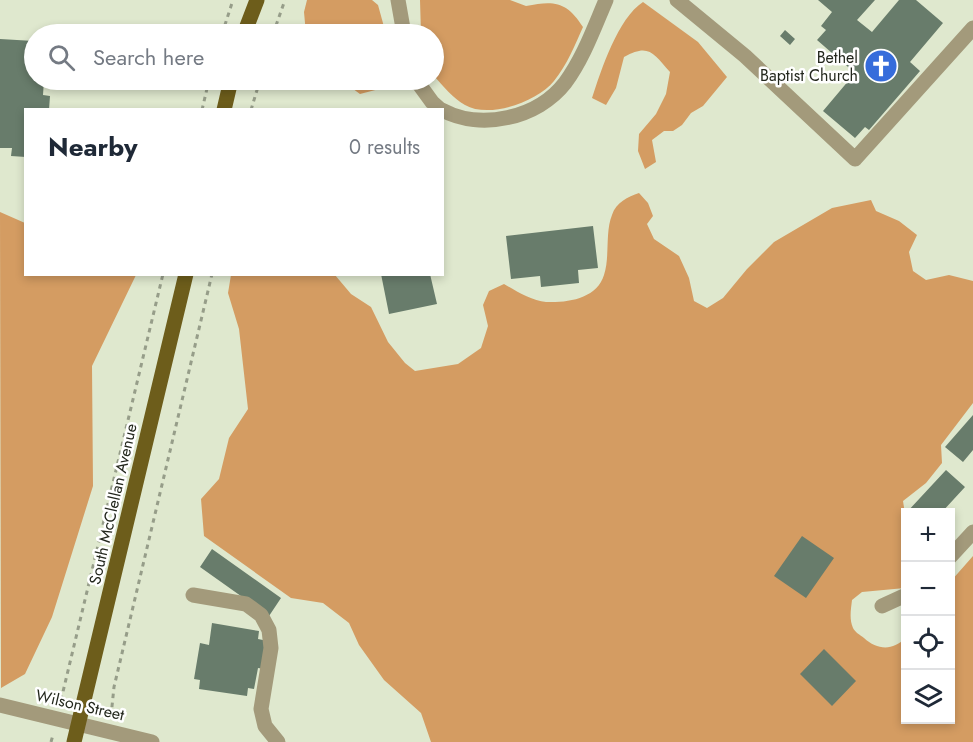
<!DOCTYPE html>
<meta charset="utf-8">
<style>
body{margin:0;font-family:Jost,sans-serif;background:#f6f6f7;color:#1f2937}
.controls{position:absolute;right:18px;bottom:18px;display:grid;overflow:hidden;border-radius:0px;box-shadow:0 3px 9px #0003}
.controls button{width:54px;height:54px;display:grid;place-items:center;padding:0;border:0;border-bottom:2px solid #e0e1e3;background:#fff;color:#1f2937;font:30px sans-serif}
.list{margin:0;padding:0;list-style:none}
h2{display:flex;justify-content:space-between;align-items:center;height:78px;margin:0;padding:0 24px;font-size:26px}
h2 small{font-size:20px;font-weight:400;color:#747a83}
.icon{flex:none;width:33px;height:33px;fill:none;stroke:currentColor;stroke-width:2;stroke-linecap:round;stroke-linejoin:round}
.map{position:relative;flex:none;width:973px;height:742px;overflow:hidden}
.search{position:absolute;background:#fff;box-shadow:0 3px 9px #0003;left:24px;top:24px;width:420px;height:66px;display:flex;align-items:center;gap:15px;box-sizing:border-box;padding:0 21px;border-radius:33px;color:#747a83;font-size:22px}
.panel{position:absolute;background:#fff;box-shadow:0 3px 9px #0003;left:24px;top:108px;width:420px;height:168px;border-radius:0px}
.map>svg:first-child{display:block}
</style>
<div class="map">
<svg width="973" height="742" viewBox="0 0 973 742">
<rect width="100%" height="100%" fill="#dfe8ce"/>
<!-- forest -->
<path fill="#d49c62" d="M307,0H372L378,5L386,34H306L304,12Z
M420,0H510L526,6C555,0 567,2 583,27C575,45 567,65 554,81C537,102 489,119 465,105C453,98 443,86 434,76V34H421Z
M643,2L698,42L727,77L703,106L691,113L682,125L673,131H664L652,140L656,162L645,169L638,151L639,134L656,114L666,94L670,72C653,53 649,43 624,57L616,88L606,105L592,98C601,70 618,18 643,2Z
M344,80H385L383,88L360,94L345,83Z
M639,193L648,203L653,216L647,224L654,239L679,256L689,278L694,301L707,308L723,298L747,269L774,242L832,208L871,200L876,211L899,221L917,235L909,252L913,271L926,280L949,275L973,281V403L941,445L942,463L926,483L903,501L906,520L905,588L862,592L852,600C851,609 849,619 853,628C855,632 860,635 864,638C877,650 893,651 905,638L906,720H950L951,581L973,556V742H431L421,713L384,680L359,645L349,623L323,603L291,598L204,536L201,499L219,479L229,438L248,409L239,329L228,293L231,275H335L351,294L371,307L388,342L405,363L415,371L458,364L481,348L488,326L483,305L489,291L504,284C516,291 532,301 546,302C569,303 597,298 604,275C610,257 605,232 612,215C616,202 628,197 639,193Z
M0,212L25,223L26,274L136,275L92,366L93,486L52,617L25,674L1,688Z"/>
<!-- building -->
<path fill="#687c6b" d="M818,0H875L857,20L872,32L899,0H916L943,23L910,62L920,71L869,130L865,127L855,138L823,111L855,73L817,40L826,30L821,26L832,12Z
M785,30L795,39L790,45L780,36Z
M0,39L34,41V80H44L43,95L50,96L49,110H26V157L11,156L12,148H0Z
M593,226L598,268L578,270L579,283L541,287L540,276L511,279L506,236Z
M381,274H430L437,304L389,314Z
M973,415V450L963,462L945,447Z
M946,470L965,487L942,512H907Z
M802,536L834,558L806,598L774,576Z
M212,549L281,598L269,616L200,567Z
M212,623L259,631L258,639L268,641L264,669L258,668L254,689L248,688L247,696L199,689L200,680L194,679L200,643L209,645Z
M824,649L856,681L832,706L800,674Z"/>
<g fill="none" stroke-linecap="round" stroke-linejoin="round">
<!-- path -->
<path stroke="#969d89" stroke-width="3" stroke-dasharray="4.5 4.5" stroke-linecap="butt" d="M222,34L233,0
M273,34L285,0
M202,110L209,80
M251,110L260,80
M61,700L163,274
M111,716L114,687L212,274
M51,742L53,735"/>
<!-- minor -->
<path stroke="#a39a7b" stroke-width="15" d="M398,0L404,34
M677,0L745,56L855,159L973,28
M75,32L149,34
M416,80L432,102L441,110
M442,110C481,131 538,118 565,83C583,59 594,28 606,0
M950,557L973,532
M193,595L246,604L261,615L269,630L271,648L261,709L265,726L278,742
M882,606L906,595
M0,705L152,742"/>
<!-- major -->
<path stroke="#6d5d1b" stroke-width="15" d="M244,34L257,0
M224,110L231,80
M74,742L186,274"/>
</g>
<!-- icons -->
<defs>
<symbol id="church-disc" viewBox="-11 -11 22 22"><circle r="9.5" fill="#366cdb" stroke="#fff"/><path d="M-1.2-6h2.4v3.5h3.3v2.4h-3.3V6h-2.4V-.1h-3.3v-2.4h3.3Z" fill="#fff"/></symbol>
</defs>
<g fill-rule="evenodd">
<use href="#church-disc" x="862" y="47" width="38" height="38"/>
</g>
<g text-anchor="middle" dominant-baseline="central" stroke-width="5" stroke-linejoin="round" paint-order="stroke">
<!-- poi labels -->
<g font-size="16" fill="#23271d" stroke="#fff" text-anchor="end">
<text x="858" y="57">Bethel<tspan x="858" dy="18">Baptist Church</tspan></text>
</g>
<!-- street labels -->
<g font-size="16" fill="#23271d" stroke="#fff">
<text transform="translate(113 504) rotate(-77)">South McClellan Avenue</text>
<text transform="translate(80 705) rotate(13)">Wilson Street</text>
</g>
</g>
</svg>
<div class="controls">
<button>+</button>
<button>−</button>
<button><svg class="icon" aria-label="locate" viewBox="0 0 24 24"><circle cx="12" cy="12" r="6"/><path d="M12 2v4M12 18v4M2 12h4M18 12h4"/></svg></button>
<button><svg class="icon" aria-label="layers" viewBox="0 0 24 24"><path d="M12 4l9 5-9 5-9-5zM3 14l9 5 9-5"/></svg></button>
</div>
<div class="search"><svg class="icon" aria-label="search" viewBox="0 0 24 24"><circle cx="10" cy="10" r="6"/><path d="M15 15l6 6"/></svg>Search here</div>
<section class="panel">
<h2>Nearby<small>0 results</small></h2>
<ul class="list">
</ul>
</section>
</div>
